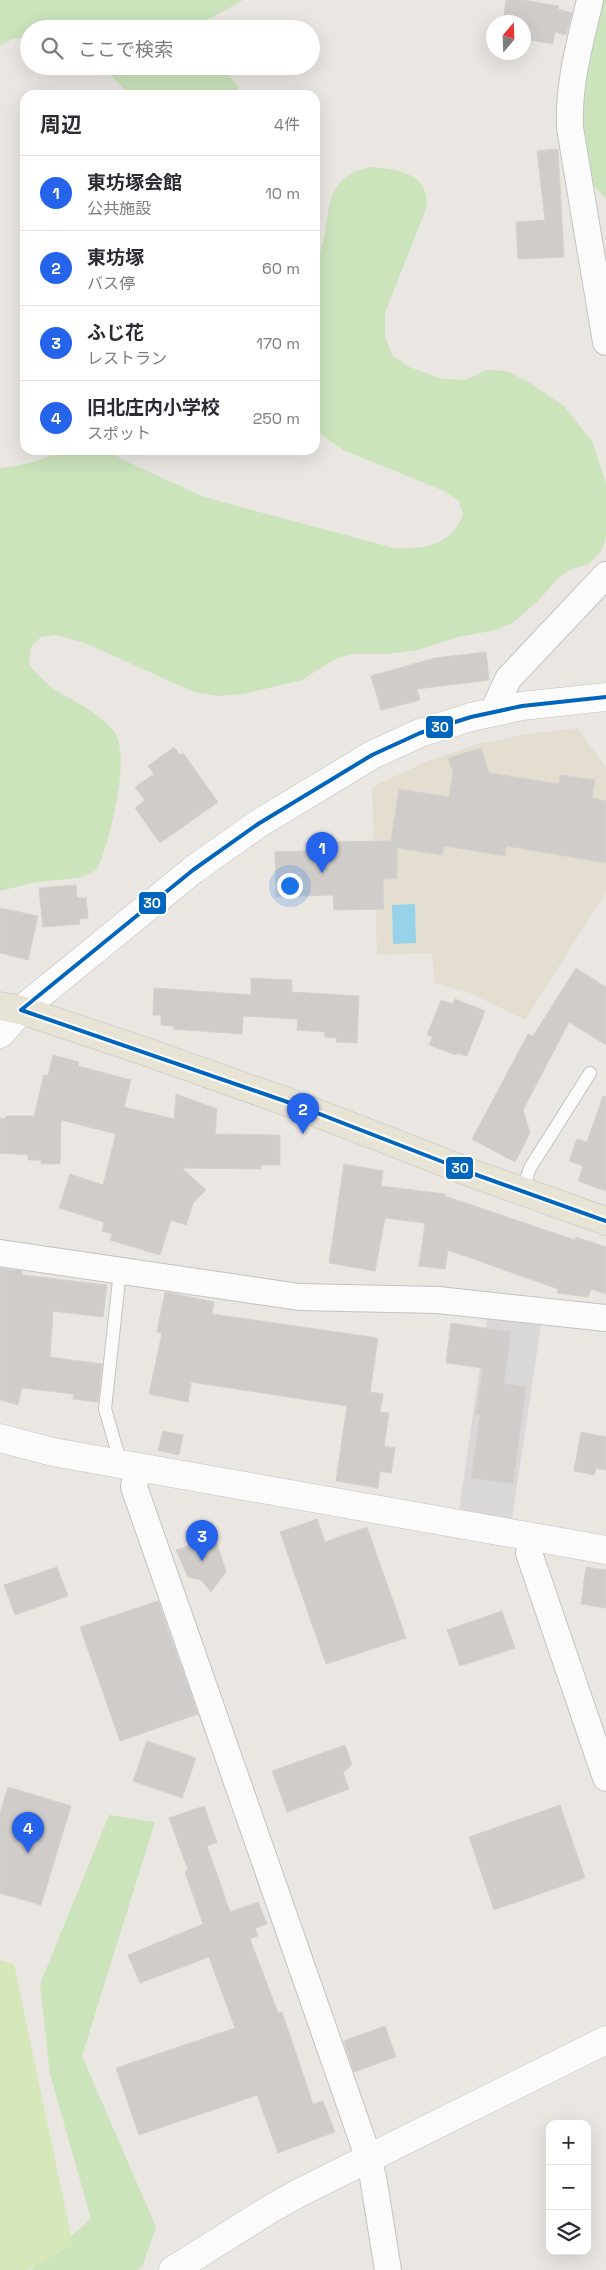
<!DOCTYPE html>
<html lang="ja">
<meta charset="utf-8">
<style>
body{margin:0;font-family:"Space Grotesk","Noto Sans JP",sans-serif;background:#f2f2f3;color:#2b2b33}
.controls{position:absolute;right:15px;bottom:15px;display:grid;overflow:hidden;border-radius:10px;box-shadow:0 5px 20px #0002}
.controls button{width:45px;height:45px;display:grid;place-items:center;padding:0;border:0;border-bottom:1px solid #e1e1e2;background:#fff;color:#2b2b33;font:25px sans-serif}
.compass{position:absolute;left:486px;top:15px;width:45px;height:45px;border-radius:50%;background:#fff;box-shadow:0 5px 20px #0002;rotate:19deg}
.you{position:absolute;left:289px;top:885px;width:18px;height:18px;margin:-12px;border:4px solid #fff;border-radius:50%;background:#1a73e8;box-shadow:0 0 0 8px #1a73e833}
.badge{display:grid;place-items:center;width:32px;height:32px;border-radius:50%;background:#2563eb;color:#fff;font-size:16px;font-weight:700}
.pin{position:absolute;translate:-50% -41px;filter:drop-shadow(0 1px 2px #0008)}
.pin::after{content:'';position:absolute;top:26px;width:18px;height:15px;background:inherit;clip-path:polygon(0 0,100% 0,50% 100%)}
.list{margin:0;padding:0;list-style:none}
h2{display:flex;justify-content:space-between;align-items:center;height:65px;margin:0;padding:0 20px;font-size:21px}
h2 small{font-size:16px;font-weight:400;color:#7c7c81}
.list li{display:grid;grid-template-columns:32px 1fr auto;gap:15px;align-items:center;box-sizing:border-box;height:75px;padding:0 20px;border-top:1px solid #e1e1e2}
.list b{display:block;font-size:19px;white-space:nowrap}
.list p{margin:0;font-size:16px;white-space:nowrap;color:#7c7c81}
.list em{font-size:16px;font-style:normal;color:#7c7c81}
.icon{flex:none;width:28px;height:28px;fill:none;stroke:currentColor;stroke-width:2;stroke-linecap:round;stroke-linejoin:round}
.map{position:relative;flex:none;width:606px;height:2270px;overflow:hidden}
.search{position:absolute;background:#fff;box-shadow:0 5px 20px #0002;left:20px;top:20px;width:300px;height:55px;display:flex;align-items:center;gap:12px;box-sizing:border-box;padding:0 18px;border-radius:28px;color:#7c7c81;font-size:19px}
.panel{position:absolute;background:#fff;box-shadow:0 5px 20px #0002;left:20px;top:90px;width:300px;height:365px;border-radius:15px}
.map>svg:first-child{display:block}
</style>
<div class="map">
<svg width="606" height="2270" viewBox="0 0 606 2270">
<rect width="100%" height="100%" fill="#eae6e2"/>
<!-- industrial -->
<path fill="#dad7d9" d="M488,1312L542,1318L512,1519L459,1510Z"/>
<!-- education -->
<path fill="#e4ded1" d="M578,728L606,768V892L525,1020L470,993L435,983L432,953L377,955L372,787L430,760L478,744L527,734Z"/>
<!-- green -->
<path fill="#cbe4bc" d="M0,0H243C228,10 209,16 196,29H29V38L12,39L0,46Z
M600,0H606V199L593,185L581,127L582,78Z
M102,66H219L224,69L238,87L237,95H130Z
M371,167C399,169 431,174 426,209L385,313V336L392,355L409,367L442,379L466,380L486,370L507,371L530,383L565,407L593,443L606,484V537L602,550L589,564L572,569L557,579L540,599L514,622L496,630L458,637L418,650L387,654H351L333,660L302,680L243,694L218,696L194,692L85,643L56,635L41,637L31,647L29,665C37,673 45,683 54,689C74,702 97,711 113,730C133,753 109,844 97,870L78,878L36,882L0,891V468C20,466 45,461 61,450H111L121,459L204,497L394,548C415,549 437,548 453,532C457,528 460,520 463,515L459,501L444,491L343,450L315,430V263C338,225 312,179 371,167Z
M109,1815L155,1822L82,2056L156,2227L142,2267L137,2270H31L91,2219L50,2074L40,1984Z"/>
<!-- pitch -->
<path fill="#d6e8ba" d="M0,1960L14,1964L73,2245L28,2270H0Z"/>
<!-- water -->
<path fill="#98d2e8" d="M415,904L416,943L393,944L392,905Z"/>
<!-- building -->
<path fill="#cfccc9" stroke="#d5d2ce" d="M506,0H523L559,6L558,9L572,13L566,35L555,32L553,44L524,39V22H503Z
M558,149L564,257L518,259L516,222L545,220L537,151Z
M486,652L489,680L417,689L420,700L381,710L371,676L435,658Z
M174,747L180,755L183,753L218,802L160,843L135,808L145,800L135,787L154,774L148,766Z
M481,748L489,773L559,784L560,775L595,780L592,798L606,801V863L506,846L505,856L444,846L442,855L397,848V879H383L384,909L334,910L333,895L276,897L275,852L332,850V842L391,841L399,789L449,797L453,772L448,758Z
M76,885L77,898H86L88,918L79,919L80,924L43,927L39,888Z
M0,908L38,916L28,960L0,953Z
M576,968L606,987V1045L569,1022L523,1110L530,1133L515,1162L472,1139L528,1034L533,1036Z
M251,978L292,980V992L359,996L357,1043L336,1042L337,1038L325,1037V1032L297,1030L298,1019L243,1016L242,1034L173,1029L174,1026L161,1025V1015H153L154,988L251,995Z
M455,999L485,1011L467,1056L457,1053L456,1055L429,1045L433,1037L427,1035L441,1000L453,1004Z
M53,1055L79,1062L78,1066L131,1080L124,1107L174,1119L176,1094L217,1109L215,1134L280,1135V1165H261V1169L182,1168L206,1190L193,1203L186,1225L171,1220L160,1255L110,1240L112,1234L102,1231L104,1222L59,1208L70,1174L103,1185L116,1134L61,1120L60,1164H41V1160H28V1155L0,1153V1118L5,1119L6,1116H34L44,1075L48,1076Z
M603,1096L606,1097V1191L578,1181L583,1166L569,1161L577,1139L587,1142Z
M344,1164L383,1171L381,1186L445,1194V1196L575,1240L576,1237L606,1247V1294L591,1289L588,1297L557,1293L558,1289L448,1250L445,1269L419,1266L425,1223L385,1218L375,1271L329,1263Z
M0,1268L22,1271V1275L107,1285L103,1317L53,1311L50,1357L102,1364L98,1402L73,1399L74,1394L22,1388L18,1405L0,1400Z
M165,1292L214,1302L212,1314L378,1338L370,1392L383,1394L380,1412L389,1413L384,1446L395,1448L391,1473L380,1471L378,1488L336,1481L347,1406L191,1382L188,1402L149,1394L162,1333L157,1332Z
M451,1323L511,1332L504,1383L526,1387L513,1484L471,1478L480,1415L476,1414L483,1368L446,1363Z
M163,1431L183,1435L179,1455L158,1450Z
M581,1432L606,1437V1470L596,1468L594,1475L574,1471Z
M317,1519L325,1542L367,1527L406,1638L326,1664L280,1532Z
M215,1537L226,1572L211,1592L201,1580L188,1577L176,1550Z
M57,1567L68,1596L15,1615L4,1585Z
M586,1567L606,1570V1608L581,1604Z
M158,1601L198,1714L120,1741L80,1627Z
M502,1611L515,1648L460,1666L447,1630Z
M147,1741L196,1758L182,1798L133,1781Z
M345,1745L352,1765L343,1772L349,1789L287,1812L272,1771Z
M8,1787L71,1806L41,1905L0,1893V1813Z
M560,1805L585,1878L494,1910L469,1837Z
M204,1806L217,1842L207,1846L230,1912L258,1902L267,1924L255,1928L258,1936L250,1939L278,2013L282,2012L313,2104L323,2101L335,2132L278,2153L257,2095L139,2135L116,2068L235,2028L209,1957L140,1983L128,1955L203,1924L185,1872L188,1870L169,1818Z
M385,2026L396,2057L354,2072L344,2041Z"/>
<g fill="none" stroke-linecap="round" stroke-linejoin="round">
<defs>
<path id="lane" d="M522,1191L530,1168L590,1073
M120,1271L105,1409L121,1464"/>
<path id="street" d="M590,0C580,43 568,84 570,128L606,342
M493,712L508,679L606,575
M0,1253L299,1297L438,1300L606,1318
M138,1467L134,1487L363,2142L373,2177L388,2270
M532,1537L529,1553L606,1778"/>
<path id="secondary" d="M0,1034L21,1010L193,870L258,824L372,755L420,733L471,717L522,706L606,697
M0,1438L53,1452L606,1550
M173,2270L272,2208L297,2194L606,2040"/>
<path id="primary" d="M0,1006L21,1010L141,1050L299,1106L474,1174L606,1221"/>
</defs>
<!-- lane casing -->
<use href="#lane" stroke="#c3c2c3" stroke-width="14"/>
<!-- street casing -->
<use href="#street" stroke="#c3c2c3" stroke-width="28"/>
<!-- secondary casing -->
<use href="#secondary" stroke="#c3c2c3" stroke-width="29"/>
<!-- primary casing -->
<use href="#primary" stroke="#c6c4c2" stroke-width="29"/>
<!-- lane -->
<use href="#lane" stroke="#fcfbfb" stroke-width="12"/>
<!-- street -->
<use href="#street" stroke="#fcfbfb" stroke-width="26"/>
<!-- secondary -->
<use href="#secondary" stroke="#fcfbfb" stroke-width="28"/>
<!-- primary -->
<use href="#primary" stroke="#e7e3d5" stroke-width="28"/>
<defs>
<path id="bus-1" d="M21,1010L193,870L258,824L372,755L420,733L471,717L522,706L606,697
M21,1010L299,1106L474,1174L606,1221"/>
</defs>
<!-- bus-1 casing -->
<use href="#bus-1" stroke="#fff" stroke-width="8"/>
<!-- bus-1 -->
<use href="#bus-1" stroke="#0065bd" stroke-width="4"/>
</g>
<g stroke="#fff" stroke-width="2">
<rect x="425" y="715" width="29" height="24" rx="5" fill="#0065bd"/>
<rect x="138" y="891" width="29" height="24" rx="5" fill="#0065bd"/>
<rect x="445" y="1156" width="29" height="24" rx="5" fill="#0065bd"/>
</g>
<g font-size="14" text-anchor="middle" font-weight="bold" fill="#fff">
<text x="440" y="732">30</text>
<text x="152" y="908">30</text>
<text x="460" y="1173">30</text>
</g>
</svg>
<div class="controls">
<button>+</button>
<button>−</button>
<button><svg class="icon" aria-label="layers" viewBox="0 0 24 24"><path d="M12 4l9 5-9 5-9-5zM3 14l9 5 9-5"/></svg></button>
</div>
<svg class="compass" viewBox="-18 -18 36 36"><path d="M0-13l5 13h-10z" fill="#e53935"/><path d="M0 13l5-13h-10z" fill="#7c7c81"/></svg>
<div class="you"></div>
<div class="pin badge" style="left:322px;top:873px">1</div>
<div class="pin badge" style="left:303px;top:1134px">2</div>
<div class="pin badge" style="left:202px;top:1561px">3</div>
<div class="pin badge" style="left:28px;top:1853px">4</div>
<div class="search"><svg class="icon" aria-label="search" viewBox="0 0 24 24"><circle cx="10" cy="10" r="6"/><path d="M15 15l6 6"/></svg>ここで検索</div>
<section class="panel">
<h2>周辺<small>4件</small></h2>
<ul class="list">
<li><span class="badge">1</span><div><b>東坊塚会館</b><p>公共施設</p></div><em>10 m</em></li>
<li><span class="badge">2</span><div><b>東坊塚</b><p>バス停</p></div><em>60 m</em></li>
<li><span class="badge">3</span><div><b>ふじ花</b><p>レストラン</p></div><em>170 m</em></li>
<li><span class="badge">4</span><div><b>旧北庄内小学校</b><p>スポット</p></div><em>250 m</em></li>
</ul>
</section>
</div>
